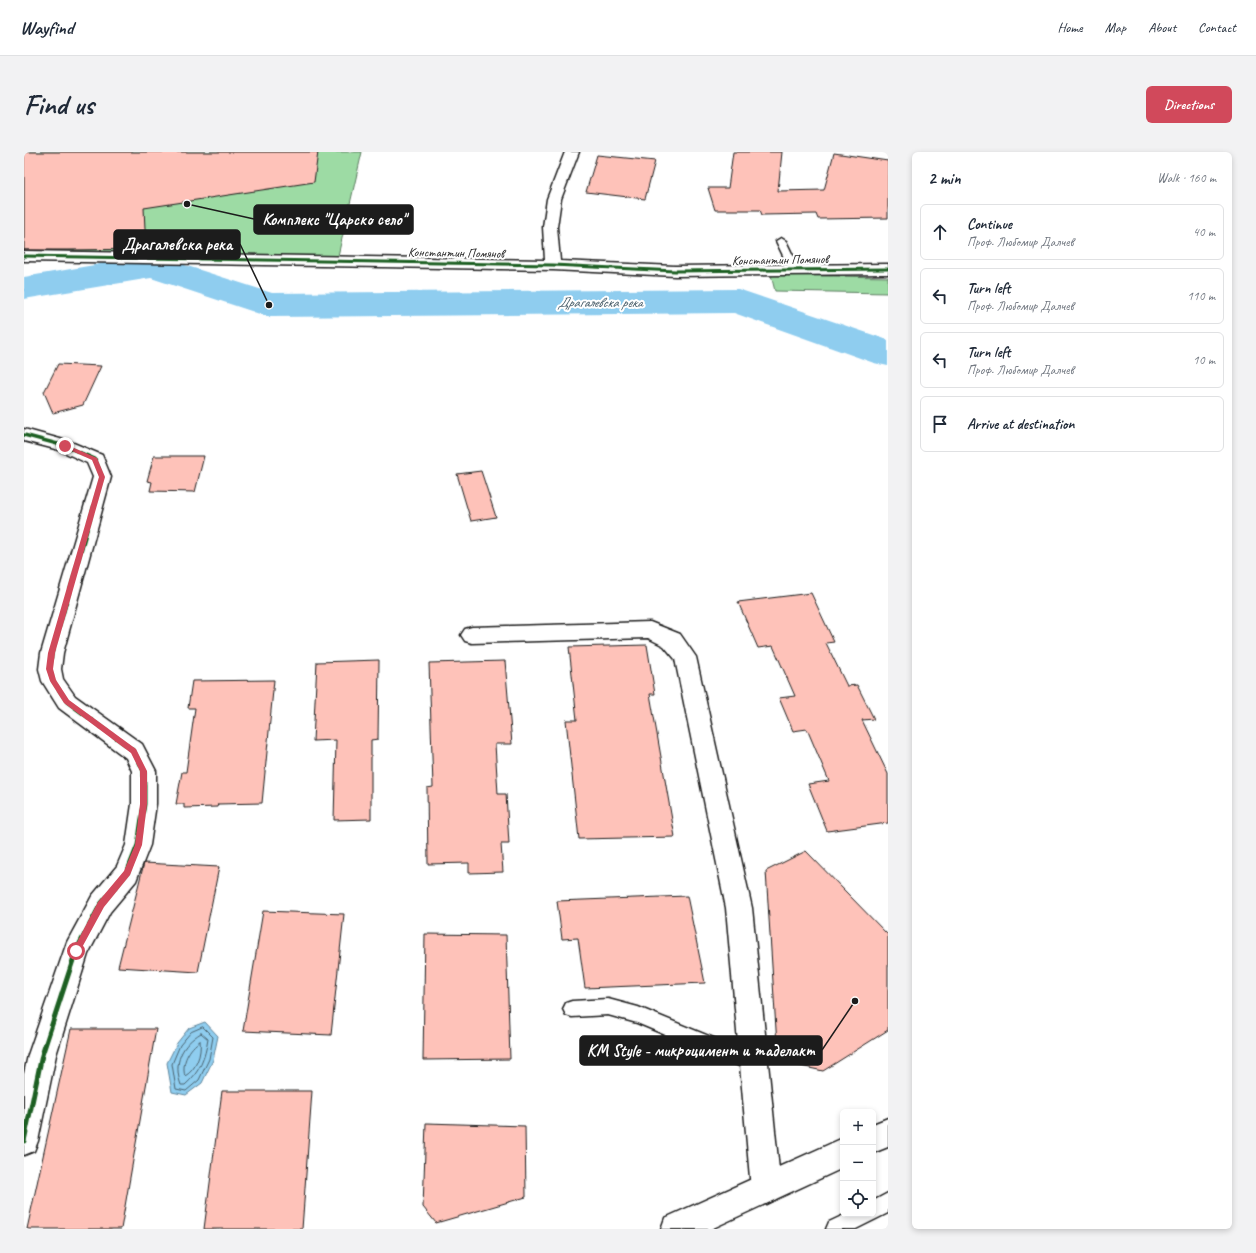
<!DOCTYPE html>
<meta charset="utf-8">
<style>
body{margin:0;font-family:Caveat,sans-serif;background:#f2f2f3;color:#1f2937}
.controls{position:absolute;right:12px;bottom:12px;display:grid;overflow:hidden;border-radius:6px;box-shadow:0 2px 6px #0003}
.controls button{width:36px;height:36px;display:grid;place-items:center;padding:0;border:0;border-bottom:1px solid #e0e1e3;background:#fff;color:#1f2937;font:20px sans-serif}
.stop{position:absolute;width:12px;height:12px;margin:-9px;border:3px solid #d1495b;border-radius:50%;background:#fff}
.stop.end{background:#d1495b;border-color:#fff;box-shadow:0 1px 4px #0008}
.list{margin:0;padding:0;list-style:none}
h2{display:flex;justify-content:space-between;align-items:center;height:52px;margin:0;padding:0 16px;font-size:17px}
h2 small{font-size:13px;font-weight:400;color:#747a83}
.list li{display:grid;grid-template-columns:26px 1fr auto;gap:12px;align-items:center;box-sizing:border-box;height:56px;margin:0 8px 8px;padding:0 8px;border:1px solid #e0e1e3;border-radius:6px}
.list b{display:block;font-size:15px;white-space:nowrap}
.list p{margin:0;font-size:13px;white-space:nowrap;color:#747a83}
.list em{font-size:13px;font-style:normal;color:#747a83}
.icon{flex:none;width:22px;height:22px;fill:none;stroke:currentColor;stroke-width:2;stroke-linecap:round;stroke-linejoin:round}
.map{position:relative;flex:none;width:864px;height:1077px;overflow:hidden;border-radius:6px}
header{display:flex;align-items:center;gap:24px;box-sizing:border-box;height:56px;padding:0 20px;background:#fff;border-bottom:1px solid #e0e1e3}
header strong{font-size:19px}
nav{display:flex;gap:22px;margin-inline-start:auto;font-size:14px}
.intro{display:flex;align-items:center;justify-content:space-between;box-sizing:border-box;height:96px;padding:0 24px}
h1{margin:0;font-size:28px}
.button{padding:10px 18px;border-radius:6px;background:#d1495b;color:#fff;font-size:14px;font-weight:700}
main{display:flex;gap:24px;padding:0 24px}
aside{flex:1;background:#fff;border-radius:6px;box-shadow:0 2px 6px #0003}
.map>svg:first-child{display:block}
</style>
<header>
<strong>Wayfind</strong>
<nav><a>Home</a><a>Map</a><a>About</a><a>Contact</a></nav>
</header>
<div class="intro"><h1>Find us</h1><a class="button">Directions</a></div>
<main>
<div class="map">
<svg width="864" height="1077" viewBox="0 0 864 1077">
<rect width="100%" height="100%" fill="#fff"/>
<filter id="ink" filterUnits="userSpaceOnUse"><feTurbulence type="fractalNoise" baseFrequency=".025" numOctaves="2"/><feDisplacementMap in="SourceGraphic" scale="8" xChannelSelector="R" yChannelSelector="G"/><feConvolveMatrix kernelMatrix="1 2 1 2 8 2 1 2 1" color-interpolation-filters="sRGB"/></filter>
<g filter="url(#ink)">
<!-- green -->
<path fill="#9ddba4" stroke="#5c7c60" d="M0,0H338L313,108L0,104Z
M747,123L864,125V141L751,139Z"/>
<!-- water -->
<path fill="#8fcdef" stroke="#61869b" d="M181,870L194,884L189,908L178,931L162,943L148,940L143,911L153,891L165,876Z"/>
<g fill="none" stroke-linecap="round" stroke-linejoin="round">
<!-- shore -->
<path stroke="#4a6370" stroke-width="1" d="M179,875L189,885L185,907L175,928L162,939L152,937L148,912L156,893L167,880Z
M177,881L184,887C181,906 176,920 161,933H157C149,911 157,893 177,881Z
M176,889C178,902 172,918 161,924C157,911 165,896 176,889Z"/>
<!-- river -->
<path fill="#8fcdef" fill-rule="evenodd" d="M129,103L248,141L714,137L864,188V214L850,211L710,161L245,165L127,126L0,147V125Z"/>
</g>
<!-- building -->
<path fill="#fec2b9" stroke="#1c1c1c" d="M0,0H294L290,30L120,56L122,97L45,98H0Z
M709,0H758L754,39L800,38L810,1L864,9V66L794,67L792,62L738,63L736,58H691L684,36H704Z
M573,3L631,9L621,47L562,40Z
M34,212L77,214L59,253L29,261L20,240Z
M130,304H180L171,340L126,339L128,330L123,329Z
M457,319L472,365L447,369L433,322Z
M787,441L810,490L802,491L823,534L833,533L850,567L838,568L864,622V671L803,679L784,632L805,629L783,577L769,579L755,546L771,544L749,494L734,496L714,450Z
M623,493L631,542H626L651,685L555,687L542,568H553L545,495Z
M355,508L354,587L347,588V667L310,668L312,588L289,589L293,510Z
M481,509L488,592H471L474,642H482L485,692H477L479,720L445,721V711L404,712L403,636L409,635L405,511Z
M250,528L238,651L194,652L193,655L160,656V652H152L158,620H162L171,556H164L168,529Z
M782,699L864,783V878L799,919L754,909L742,719Z
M120,711L195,715L174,820L94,815Z
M663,744L681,831L561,836L554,786L538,787L533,749Z
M239,759L320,762L307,883L219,879Z
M401,782L482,783L486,907L399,908Z
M47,877H132L97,1077H3Z
M198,939H288L278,1077H180Z
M402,971L501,974L502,1045L412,1071L399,1055Z"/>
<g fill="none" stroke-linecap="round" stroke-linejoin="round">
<defs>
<path id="lane" d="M757,86L762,89L776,118L774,120L771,121L766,118L752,89Z
M584,847L614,855L736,905L739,911L736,917L730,920L613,871L584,863L548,865L542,863L539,857L542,851L548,849Z
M864,1041V1061L832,1077H802L805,1070L822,1062H849V1049Z"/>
<path id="street" d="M541,0H555L537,47L533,75L536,109L651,114L864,112V122L651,124L529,118L0,109V99L521,108L519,75L523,47Z
M0,277L47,290L78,303L87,325L39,501L37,517L39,527L51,544L118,592L132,619V652L126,693L115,721L112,729L86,760L64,802L32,903L14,989L10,999L0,1003V922L4,903L43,790L68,744L93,714L102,693L108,652V619L102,606L35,556L18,529L15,517L17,501L69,325L63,311L35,298L0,289Z
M626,470L656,482L672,505L728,756L757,1037L752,1047L742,1052L732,1047L727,1037L702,756L651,507L640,494L624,486L448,491L441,489L437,483L441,477L448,475Z"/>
<path id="secondary" d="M864,966V995L849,1001V972Z
M819,986V1016L687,1077H637L641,1066Z"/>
</defs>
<!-- lane casing -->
<use href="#lane" stroke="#1c1c1c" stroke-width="3"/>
<!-- street casing -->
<use href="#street" stroke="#1c1c1c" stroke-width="3"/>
<!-- secondary casing -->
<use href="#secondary" stroke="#1c1c1c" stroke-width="3"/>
<!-- lane -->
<use href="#lane" fill="#fff" fill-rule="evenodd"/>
<!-- street -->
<use href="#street" fill="#fff" fill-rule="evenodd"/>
<!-- secondary -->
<use href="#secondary" fill="#fff" fill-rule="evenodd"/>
<defs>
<path id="cycleway-far2" d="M0,104L529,113L651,119L864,117"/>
<path id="cycleway-far1" d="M0,283L41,294L71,307L78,325L28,501L26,517L29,529L43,550L110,599L120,621"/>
<path id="cycleway" d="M0,989L18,903L52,799L77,752L103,721L114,693L120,652V620"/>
</defs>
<!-- cycleway-far2 casing -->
<use href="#cycleway-far2" stroke="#fff" stroke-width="5"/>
<!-- cycleway-far1 casing -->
<use href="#cycleway-far1" stroke="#fff" stroke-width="6"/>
<!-- cycleway casing -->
<use href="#cycleway" stroke="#fff" stroke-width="8"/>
<!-- cycleway-far2 -->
<use href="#cycleway-far2" stroke="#1b5e20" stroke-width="3"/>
<!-- cycleway-far1 -->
<use href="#cycleway-far1" stroke="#1b5e20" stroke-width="3.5"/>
<!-- cycleway -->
<use href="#cycleway" stroke="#1b5e20" stroke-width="5"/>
</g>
</g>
<!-- route -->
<path fill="#d1495b" d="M39,293H43L73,306L81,325L31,501L29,517L32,528L45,548L112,597L123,619V652L118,693L106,723L80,755L55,801L52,802L50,801V796L74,750L100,719L111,693L116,652V619L107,601L40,551L26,529L22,517L24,501L75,325L68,308L39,295Z"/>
<g text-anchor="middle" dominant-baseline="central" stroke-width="4" stroke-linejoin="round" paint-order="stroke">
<!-- far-street labels -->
<g font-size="13" fill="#1c1c1c" stroke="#fff">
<text transform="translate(432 101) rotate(1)">Константин Помянов</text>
<text transform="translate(756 108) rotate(-1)">Константин Помянов</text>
</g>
<!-- far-water labels -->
<g font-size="14" font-style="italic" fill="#445a66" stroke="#fff">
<text x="576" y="150">Драгалевска река</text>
</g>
</g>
<!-- callouts -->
<path fill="none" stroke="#1c1c1c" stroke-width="1.5" d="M163 52L230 67M245 153L216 92M831 849L798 898"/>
<g fill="#1c1c1c" stroke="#fff" stroke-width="1.5">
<circle cx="163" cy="52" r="4"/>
<circle cx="245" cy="153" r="4"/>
<circle cx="831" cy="849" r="4"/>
</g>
<g fill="#1c1c1c" stroke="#1c1c1c" stroke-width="1.5">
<rect x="230" y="53" width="159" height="29" rx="4"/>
<rect x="90" y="78" width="126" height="29" rx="4"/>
<rect x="556" y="884" width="242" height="29" rx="4"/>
</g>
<g font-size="17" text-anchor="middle" font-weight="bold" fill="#fff">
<text x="310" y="73">Комплекс "Царско село"</text>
<text x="153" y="98">Драгалевска река</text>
<text x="677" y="904">KM Style - микроцимент и таделакт</text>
</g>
</svg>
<div class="controls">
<button>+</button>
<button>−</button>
<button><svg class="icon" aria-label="locate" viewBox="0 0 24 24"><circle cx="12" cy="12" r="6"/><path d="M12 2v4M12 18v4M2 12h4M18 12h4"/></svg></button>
</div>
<div class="stop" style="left:52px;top:799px"></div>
<div class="stop end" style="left:41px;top:294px"></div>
</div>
<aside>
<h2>2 min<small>Walk · 160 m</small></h2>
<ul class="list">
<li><svg class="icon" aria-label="ahead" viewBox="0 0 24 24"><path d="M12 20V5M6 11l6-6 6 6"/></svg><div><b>Continue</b><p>Проф. Любомир Далчев</p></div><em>40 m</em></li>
<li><svg class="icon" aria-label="left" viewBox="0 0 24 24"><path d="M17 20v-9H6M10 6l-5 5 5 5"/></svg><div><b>Turn left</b><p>Проф. Любомир Далчев</p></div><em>110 m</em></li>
<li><svg class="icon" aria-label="left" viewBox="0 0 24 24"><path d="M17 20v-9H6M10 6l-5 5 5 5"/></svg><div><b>Turn left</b><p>Проф. Любомир Далчев</p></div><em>10 m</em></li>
<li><svg class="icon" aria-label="arrive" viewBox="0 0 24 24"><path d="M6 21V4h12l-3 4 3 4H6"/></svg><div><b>Arrive at destination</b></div></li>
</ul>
</aside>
</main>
